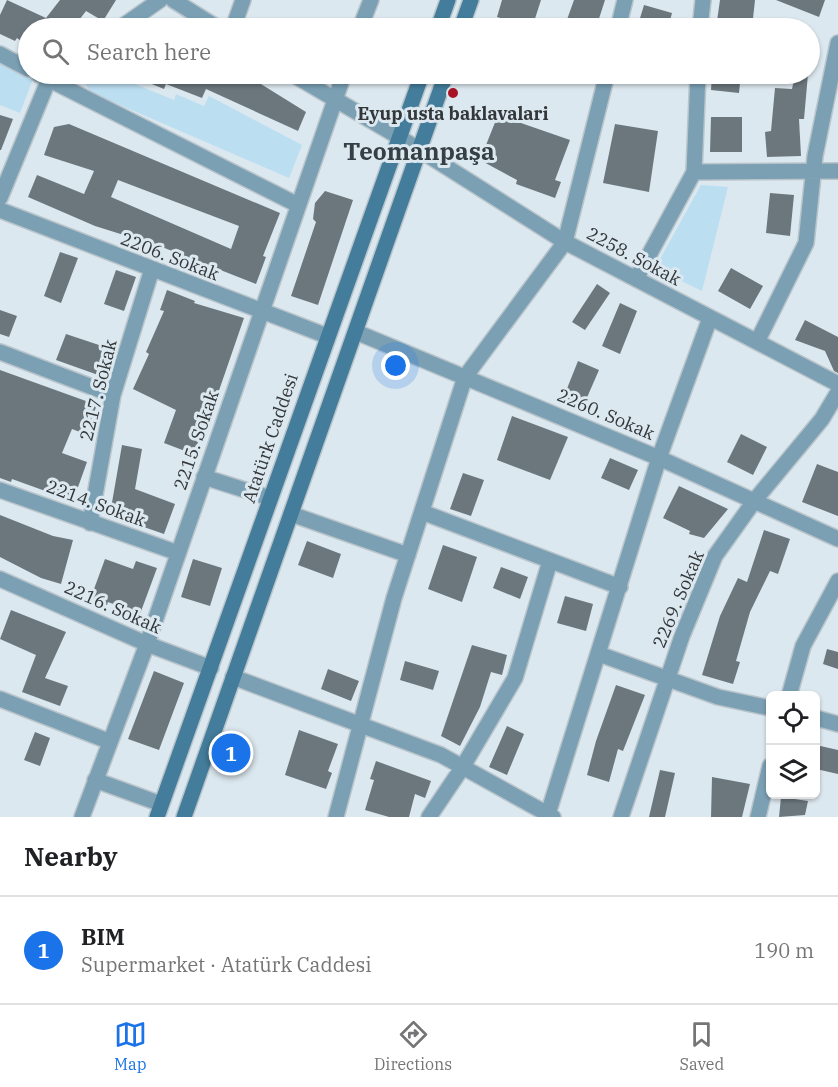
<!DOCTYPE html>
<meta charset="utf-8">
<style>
body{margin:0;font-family:"IBM Plex Serif",serif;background:#f6f6f6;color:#202124}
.controls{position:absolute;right:18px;bottom:18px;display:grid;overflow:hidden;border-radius:9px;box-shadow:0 2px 4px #0004}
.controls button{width:54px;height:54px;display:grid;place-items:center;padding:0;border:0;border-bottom:2px solid #e0e0e0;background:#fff;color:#202124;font:30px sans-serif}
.you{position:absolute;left:396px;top:366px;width:21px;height:21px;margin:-15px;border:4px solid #fff;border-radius:50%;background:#1a73e8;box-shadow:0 0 0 9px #1a73e833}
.badge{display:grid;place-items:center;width:39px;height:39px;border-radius:50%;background:#1a73e8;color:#fff;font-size:20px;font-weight:700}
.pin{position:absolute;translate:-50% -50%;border:3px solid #fff;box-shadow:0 2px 6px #0006}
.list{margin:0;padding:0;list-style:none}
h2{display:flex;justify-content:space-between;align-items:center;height:78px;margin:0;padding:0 24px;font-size:26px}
h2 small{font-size:20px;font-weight:400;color:#757577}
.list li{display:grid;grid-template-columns:39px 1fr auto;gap:18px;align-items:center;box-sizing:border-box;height:108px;padding:0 24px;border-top:2px solid #e0e0e0}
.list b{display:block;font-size:22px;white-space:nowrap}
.list p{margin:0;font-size:20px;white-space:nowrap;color:#757577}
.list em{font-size:20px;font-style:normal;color:#757577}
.icon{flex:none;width:33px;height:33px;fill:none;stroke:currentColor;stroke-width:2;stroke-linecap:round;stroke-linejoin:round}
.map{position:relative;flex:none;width:838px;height:817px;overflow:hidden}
.search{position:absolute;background:#fff;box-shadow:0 2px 4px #0004;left:18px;right:18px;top:18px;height:66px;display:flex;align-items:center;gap:15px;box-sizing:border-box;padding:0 21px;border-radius:33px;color:#757577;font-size:22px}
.sheet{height:186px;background:#fff}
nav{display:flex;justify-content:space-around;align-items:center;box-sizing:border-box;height:84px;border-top:2px solid #e0e0e0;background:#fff;font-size:16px;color:#757577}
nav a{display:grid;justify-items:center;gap:3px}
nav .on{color:#1a73e8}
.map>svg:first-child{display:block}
</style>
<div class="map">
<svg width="838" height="817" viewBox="0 0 838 817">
<rect width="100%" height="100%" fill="#dce8ef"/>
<!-- green -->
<path fill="#bcdef1" d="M0,62L33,79L20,113L0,105Z
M96,74H111L174,100L176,94L204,106L209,96L302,145L289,178L90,92L85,83Z
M701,185L728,187L702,291L655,268Z"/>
<!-- building -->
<path fill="#6c777d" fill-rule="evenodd" d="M7,0L46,18L60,0H116L103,21L86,11L73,28H28V46L17,38L15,41L0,34V15Z
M502,0H541L532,28L497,17Z
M574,0H605L596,28H564Z
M720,0H755L752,28H716Z
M776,0H825L819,17Z
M644,5L672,13L668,28H637Z
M127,74H243L257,79L256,81L306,112L298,131L206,89L202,98L166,84L164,89Z
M712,74H741L739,93L711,90Z
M795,74H808L804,119H799L801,156L767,157L765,132L771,131L775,88L792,89Z
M0,115L13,119L1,150H0Z
M498,115L570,140L555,180L561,182L555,198L516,184L517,180L480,160Z
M711,117H742V152H710Z
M69,124L280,213L263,256L266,257L256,284L162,247L95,226L28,197L37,175L84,194L94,171L44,155L54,127ZM118,180L239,226L231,249L111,197Z
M615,124L658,131L649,192L603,183Z
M325,191L353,200L318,305L291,296L316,222L313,219L315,203Z
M770,193L794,195L790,236L766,233Z
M60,252L78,258L61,303L44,296Z
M731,268L763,286L750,309L718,291Z
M116,270L136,277L124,311L104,304Z
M597,284L610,293L585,330L572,322Z
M167,290L195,301L194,303L244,318L214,405L193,454L164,443L176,410L133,389L149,354L146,352L164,311L160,310Z
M620,303L637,311L620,354L602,346Z
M0,310L17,316L9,337L0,334Z
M805,320L838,337V373L834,371L825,351L795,340Z
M66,334L111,349L101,376L56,360Z
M578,361L599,370L582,409L562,401Z
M0,370L97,405L85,434L72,429L62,453L87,462L73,501L12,479L11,482L0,478Z
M512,416L568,437L550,480L497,460Z
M741,434L767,447L753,475L727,462Z
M122,445L142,449L135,489L175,504L164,534L138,525L139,522L110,514Z
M610,458L638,470L629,490L601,478Z
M817,464L838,472V516L802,502Z
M463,473L484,480L471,516L450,509Z
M679,486L728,509L704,538L689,534L690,531L663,518Z
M0,515L53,536L73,540L61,584L41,578L0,557Z
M764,530L790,539L778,574L770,571L750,612L736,661L740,662L733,684L702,675L720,616L738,578L747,582Z
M307,541L341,554L333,578L298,565Z
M443,545L477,557L462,602L428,589Z
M105,559L133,569L136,561L157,568L140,614L108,602L107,605L90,600Z
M193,559L222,568L210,606L181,597Z
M501,567L528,577L520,599L493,588Z
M565,596L593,604L586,631L557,623Z
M11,610L66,632L45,678L68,686L60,706L22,692L36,655L0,639Z
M472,645L507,655L502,675L491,672L480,707L460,746L441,736Z
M827,649L838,652V669L823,664Z
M405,661L439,671L433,690L400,680Z
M328,669L359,681L351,701L321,689Z
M154,671L184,683L159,750L128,739Z
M616,685L645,695L623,751L618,749L609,782L587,775L596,741Z
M507,726L524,734L507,775L489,767Z
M299,730L338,744L328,771L332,773L326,789L285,775Z
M35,732L50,738L40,766L24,760Z
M816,745L838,750V774L816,769Z
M376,761L431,781L425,798L415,794L409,817H389L365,810L374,780L370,779Z
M660,770L675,773L665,817H649Z
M712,777L750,784L742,817H711Z
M781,797L808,801L805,815L779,817Z"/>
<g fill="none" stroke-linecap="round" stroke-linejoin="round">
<defs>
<path id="street" d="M173,0L218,28
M120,28L160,0
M233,28L243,0
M360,28L371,0
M618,28L625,0
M700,28L703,0
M0,54L28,69
M38,74L298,205
M292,74L399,137L565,242L838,384
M694,172L838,171
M0,198L49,79L57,74
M0,210L327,336
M636,279L694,172L698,74
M356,332L659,458L838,539
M757,342L806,243L815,156L838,43
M0,352L113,395
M204,477L270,498
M0,490L178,553
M422,512L620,587
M291,514L408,555
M90,523L113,395L152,269
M0,579L147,644L211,668
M599,654L718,697L770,708
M233,677L441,755L553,817
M789,696L803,646L838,581
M0,699L108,741
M816,718L838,724
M95,780L161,804
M82,817L147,644L344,74
M336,817L394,598L465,377L565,242L607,74
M429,817L462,768L515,678L550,561
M547,817L659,458L710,318
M621,817L682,636L715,556L755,500L822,419L838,392
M758,817L770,766"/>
<path id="secondary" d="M438,28L448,0
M461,28L471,0
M157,817L422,74
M184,817L446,74"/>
</defs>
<!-- street casing -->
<use href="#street" stroke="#bac5cb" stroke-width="18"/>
<!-- secondary casing -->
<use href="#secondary" stroke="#bac5cb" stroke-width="18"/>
<!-- street -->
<use href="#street" stroke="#7ba0b4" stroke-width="15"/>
<!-- secondary -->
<use href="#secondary" stroke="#437d9b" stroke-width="15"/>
</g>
<!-- markers -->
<circle fill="#a91326" stroke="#dce8ef" stroke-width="2" cx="453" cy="93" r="6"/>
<g text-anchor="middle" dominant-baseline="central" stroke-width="6" stroke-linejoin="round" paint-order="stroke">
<!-- poi labels -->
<g font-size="18" font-weight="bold" fill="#33373a" stroke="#dce8ef">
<text x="453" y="113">Eyup usta baklavalari</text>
</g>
<!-- street labels -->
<g font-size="18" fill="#33373a" stroke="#dce8ef">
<text transform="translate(170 256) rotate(21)">2206. Sokak</text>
<text transform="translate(634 256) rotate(28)">2258. Sokak</text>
<text transform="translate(98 390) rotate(-76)">2217. Sokak</text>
<text transform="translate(606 414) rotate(23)">2260. Sokak</text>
<text transform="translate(270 438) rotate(-71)">Atatürk Caddesi</text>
<text transform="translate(196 440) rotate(-71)">2215. Sokak</text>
<text transform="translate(96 503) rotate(20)">2214. Sokak</text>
<text transform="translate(678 599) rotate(-67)">2269. Sokak</text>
<text transform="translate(113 607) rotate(24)">2216. Sokak</text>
</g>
<!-- district labels -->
<g font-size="24" font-weight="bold" fill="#363f45" stroke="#dce8ef">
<text x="419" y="151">Teomanpaşa</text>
</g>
</g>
</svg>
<div class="controls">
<button><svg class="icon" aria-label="locate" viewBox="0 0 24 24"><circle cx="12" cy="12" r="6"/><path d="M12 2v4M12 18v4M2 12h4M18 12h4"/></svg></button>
<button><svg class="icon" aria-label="layers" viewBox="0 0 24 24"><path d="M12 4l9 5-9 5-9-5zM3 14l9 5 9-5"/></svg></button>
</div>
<div class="you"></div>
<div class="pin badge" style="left:231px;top:753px">1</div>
<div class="search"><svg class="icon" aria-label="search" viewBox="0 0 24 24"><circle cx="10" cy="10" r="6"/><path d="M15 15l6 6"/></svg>Search here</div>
</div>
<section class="sheet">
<h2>Nearby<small></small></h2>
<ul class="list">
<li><span class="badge">1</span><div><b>BIM</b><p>Supermarket · Atatürk Caddesi</p></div><em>190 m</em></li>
</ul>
</section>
<nav>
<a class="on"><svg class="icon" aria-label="map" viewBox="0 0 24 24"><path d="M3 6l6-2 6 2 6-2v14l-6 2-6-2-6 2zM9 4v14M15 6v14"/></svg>Map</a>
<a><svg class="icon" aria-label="directions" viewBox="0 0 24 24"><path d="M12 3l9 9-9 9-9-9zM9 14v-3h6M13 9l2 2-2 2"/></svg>Directions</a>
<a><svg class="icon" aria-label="saved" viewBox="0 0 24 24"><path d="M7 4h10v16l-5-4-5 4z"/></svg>Saved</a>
</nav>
